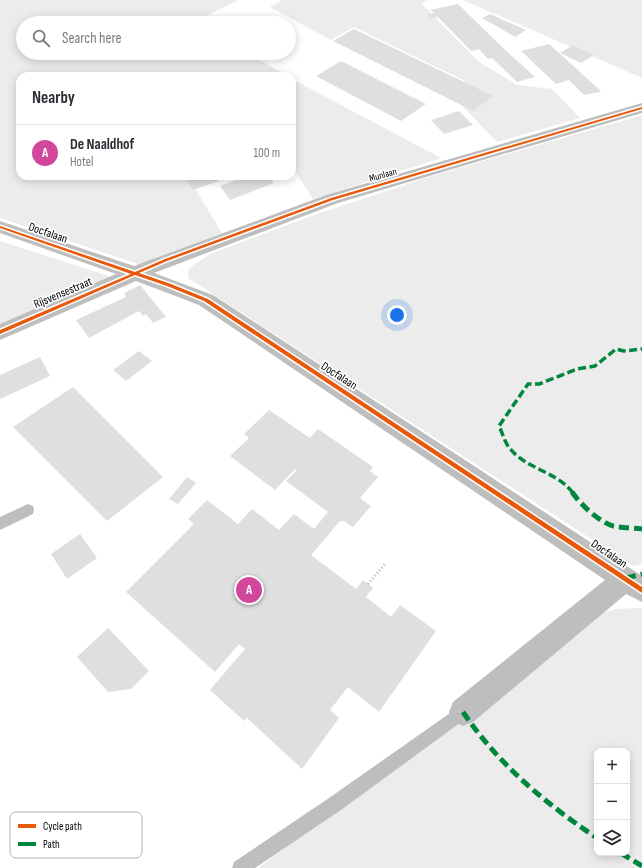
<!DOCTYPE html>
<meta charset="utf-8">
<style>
body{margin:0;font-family:"Sofia Sans Condensed",sans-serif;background:#f7f7f7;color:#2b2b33}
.controls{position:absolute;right:12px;bottom:12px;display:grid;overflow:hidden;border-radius:8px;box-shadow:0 2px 10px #0003}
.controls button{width:36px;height:36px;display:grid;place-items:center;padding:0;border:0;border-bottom:1px solid #e1e1e2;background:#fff;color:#2b2b33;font:20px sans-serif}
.you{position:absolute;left:397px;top:315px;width:14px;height:14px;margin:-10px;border:3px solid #fff;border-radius:50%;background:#1a73e8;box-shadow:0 0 0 6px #1a73e833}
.badge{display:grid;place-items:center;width:26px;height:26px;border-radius:50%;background:#595959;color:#fff;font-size:13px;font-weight:700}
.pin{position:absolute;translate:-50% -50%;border:2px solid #fff;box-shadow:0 1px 4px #0006}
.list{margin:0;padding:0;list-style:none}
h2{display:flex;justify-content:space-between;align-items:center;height:52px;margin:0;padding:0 16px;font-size:17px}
h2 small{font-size:13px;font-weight:400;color:#7c7c81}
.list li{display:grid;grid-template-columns:26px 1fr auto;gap:12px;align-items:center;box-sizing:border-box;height:56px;padding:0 16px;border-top:1px solid #e1e1e2}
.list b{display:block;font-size:15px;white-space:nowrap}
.list p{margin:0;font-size:13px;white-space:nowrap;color:#7c7c81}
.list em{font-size:13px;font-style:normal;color:#7c7c81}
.icon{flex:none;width:22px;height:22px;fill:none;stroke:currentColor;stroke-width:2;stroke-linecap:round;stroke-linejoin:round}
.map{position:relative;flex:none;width:642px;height:868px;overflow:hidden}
.search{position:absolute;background:#fff;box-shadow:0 2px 10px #0003;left:16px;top:16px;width:280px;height:44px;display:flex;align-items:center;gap:10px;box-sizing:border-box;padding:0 14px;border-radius:22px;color:#7c7c81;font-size:15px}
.panel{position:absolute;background:#fff;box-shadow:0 2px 10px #0003;left:16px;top:72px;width:280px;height:108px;border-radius:12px}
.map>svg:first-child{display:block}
</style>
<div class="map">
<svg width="642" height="868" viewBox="0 0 642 868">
<rect width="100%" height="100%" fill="#fff"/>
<!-- green -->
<path fill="#ececec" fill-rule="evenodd" d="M0,0H239L195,21L197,23H23V53H248L287,76H20V176H205L191,182L222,233L144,266L0,218Z
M282,0H429L421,3L478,61L517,85L552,89L580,118L497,142L455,98L465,81L354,27L331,40L270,7Z
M463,0H642V78Z
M292,79L441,158L313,199L292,166Z
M642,115V564L633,566L188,278V272L192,266L210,254L311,216L432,176Z
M0,241L115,278L0,328Z
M642,608V868H258L597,614L616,609ZM597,751H627V853H597Z"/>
<!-- building -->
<path fill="#dfdfdf" d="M458,4L501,46L535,77L517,82L492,58L488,59L479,49L471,51L438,17L431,18L427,14L434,13L430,10Z
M490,14L526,30L515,37L482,18Z
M354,29L493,96L473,111L333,41Z
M549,44L601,91L600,92L584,95L569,80L556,84L521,51Z
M573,45L594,55L581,63L560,53Z
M341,61L426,104L401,121L316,76Z
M459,111L473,125L444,134L431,120Z
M191,176H216L219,181L193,190L185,178Z
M246,176H269L274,183L230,200L220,186Z
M140,285L166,317L153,323L146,314L143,316L139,311L89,338L76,320L126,297L124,293Z
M139,351L152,361L126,381L113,370Z
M40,357L50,376L0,399V375Z
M73,387L163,477L107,521L13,427Z
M269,410L310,438L318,429L373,467L370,471L378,477L360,498L371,506L353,527L344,521H340L311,555L356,589L363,580L373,588L366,597L391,617L400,605L436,631L379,712L348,687L330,710L339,718L302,769L247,718L244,721L210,690L245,649L239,644L215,672L126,592L194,524L188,519L207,500L238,524L252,509L279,530L294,514L314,529L328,512L286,481L297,470L295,469L275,490L230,456L249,438L244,434Z
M187,477L196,483L178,504L169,499Z
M80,534L97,558L67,579L51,554Z
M108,628L149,671L131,689L108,692L77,657Z"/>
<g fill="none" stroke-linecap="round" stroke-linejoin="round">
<!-- path -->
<path stroke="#b9b9b9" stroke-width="3" stroke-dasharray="1 2.5" stroke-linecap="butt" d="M368,584L385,564"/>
<!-- lane -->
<path fill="#bebebe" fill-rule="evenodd" d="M28,504L33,506L34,510L33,514L0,530V517Z
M463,704L468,707L471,712L468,717L341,810L255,868H232L234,862L329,798Z"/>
<!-- street -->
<path fill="#bebebe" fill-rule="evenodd" d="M642,103V113L338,203L154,273L213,295L642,576V602L626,594L473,722L463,726L453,722L449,712L453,702L605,580L199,305L136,281L0,340V324L116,274L0,233V221L134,266L326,195Z"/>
<!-- quiet-far1 -->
<path stroke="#00873e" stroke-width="3.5" stroke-dasharray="8 3.5" stroke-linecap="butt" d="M573,493C557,471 524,469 508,446C504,440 502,432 499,426L528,384H539L577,369L595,366L616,349L624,351L642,349"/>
<!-- quiet -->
<path stroke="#00873e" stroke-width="5" stroke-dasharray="10 5" stroke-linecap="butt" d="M572,492C581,505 598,521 613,526C622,528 633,528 642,529
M626,578L642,574
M463,712C498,764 546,804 597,838
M621,853L642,866"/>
<defs>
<path id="cycleway" d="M642,107V109L333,200L167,261L139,273L171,284L208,299L642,587V593L204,301L167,286L135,275L0,334V330L131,274L0,228V226L135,272L165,259L331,198Z"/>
</defs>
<!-- cycleway casing -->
<use href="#cycleway" stroke="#fff" stroke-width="3"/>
<!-- cycleway -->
<use href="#cycleway" fill="#e8590c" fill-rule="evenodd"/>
</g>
<g text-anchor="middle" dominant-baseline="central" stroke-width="3.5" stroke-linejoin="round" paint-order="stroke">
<!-- far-street labels -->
<g font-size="10" fill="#000" stroke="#fff">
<text transform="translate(383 175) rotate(-16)">Munlaan</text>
</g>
<!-- street labels -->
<g font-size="12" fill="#000" stroke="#fff">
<text transform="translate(48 233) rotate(19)">Docfalaan</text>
<text transform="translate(63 293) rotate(-23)">Rijsvensestraat</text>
<text transform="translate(339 376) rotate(33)">Docfalaan</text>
<text transform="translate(609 554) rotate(34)">Docfalaan</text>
</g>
</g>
<!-- legend -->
<rect x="10" y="812" width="132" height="46" rx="6" fill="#fff" stroke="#b2b2b2" stroke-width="1"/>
<rect x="18" y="824" width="18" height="4" fill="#e8590c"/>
<rect x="18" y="842" width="18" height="4" fill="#00873e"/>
<g font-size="11" fill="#000">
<text x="43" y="830">Cycle path</text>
<text x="43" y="848">Path</text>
</g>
</svg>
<div class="controls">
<button>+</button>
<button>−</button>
<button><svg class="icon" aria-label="layers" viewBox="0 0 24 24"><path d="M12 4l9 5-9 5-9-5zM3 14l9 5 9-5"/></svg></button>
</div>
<div class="you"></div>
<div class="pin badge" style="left:249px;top:590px;background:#d1479c">A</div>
<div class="search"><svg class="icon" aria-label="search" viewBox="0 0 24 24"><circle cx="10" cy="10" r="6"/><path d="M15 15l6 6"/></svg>Search here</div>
<section class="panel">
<h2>Nearby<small></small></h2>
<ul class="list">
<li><span class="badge" style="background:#d1479c">A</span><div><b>De Naaldhof</b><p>Hotel</p></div><em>100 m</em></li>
</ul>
</section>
</div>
